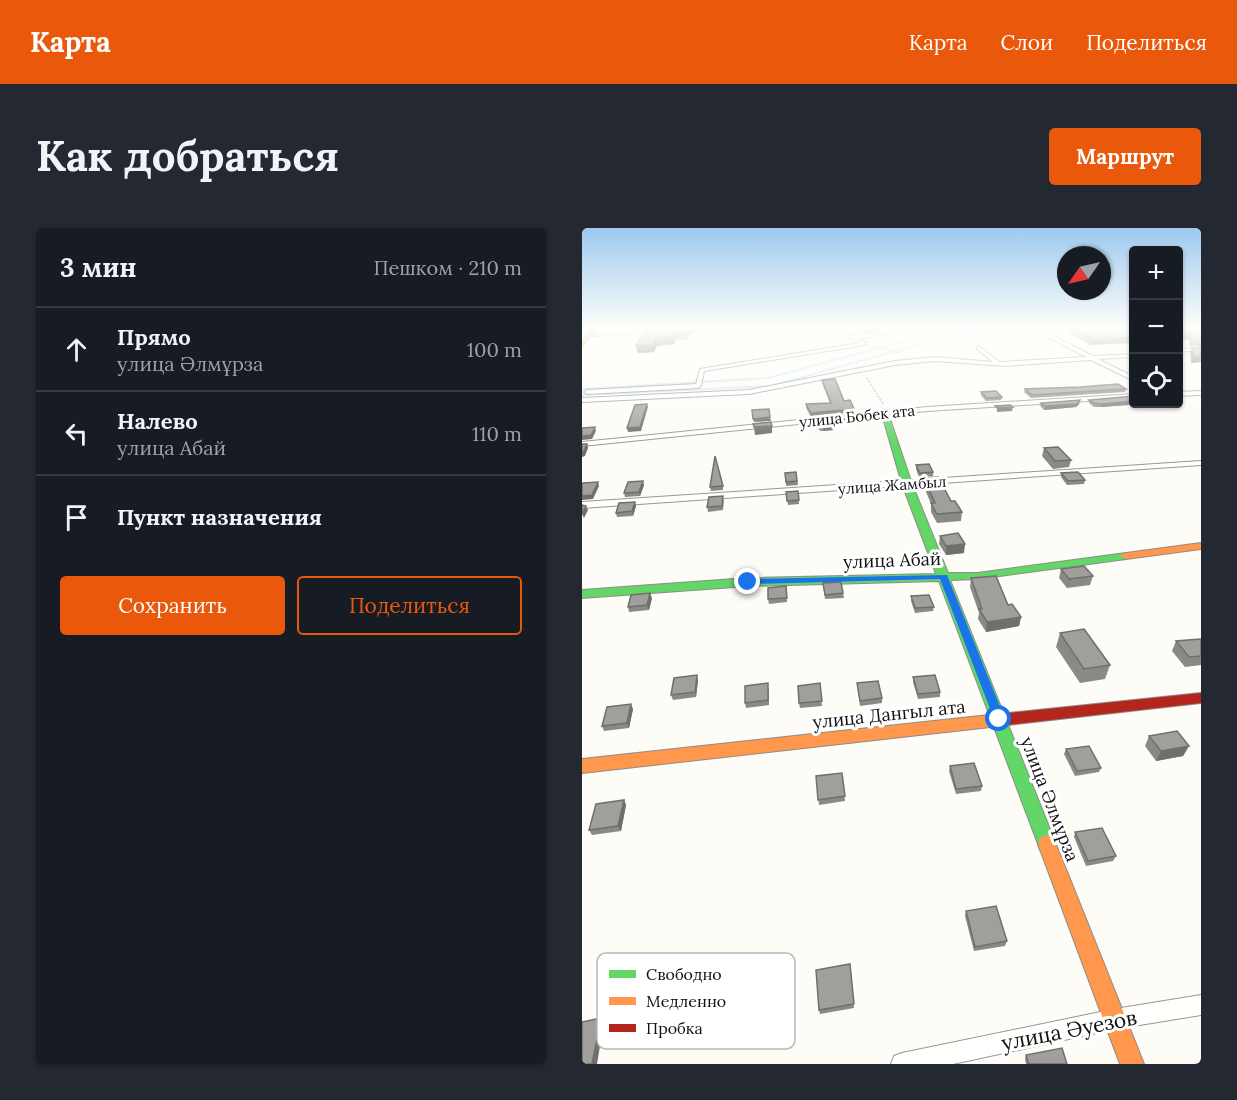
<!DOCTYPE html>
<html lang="ru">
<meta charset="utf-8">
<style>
body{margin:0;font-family:Lora,serif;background:#242831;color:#f1f3f6}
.controls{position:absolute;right:18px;top:18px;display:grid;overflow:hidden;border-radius:6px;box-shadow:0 2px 4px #0004}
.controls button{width:54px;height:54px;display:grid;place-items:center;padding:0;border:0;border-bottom:2px solid #363941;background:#171b24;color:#f1f3f6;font:30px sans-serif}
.compass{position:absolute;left:475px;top:18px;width:54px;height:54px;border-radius:50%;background:#171b24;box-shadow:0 2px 4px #0004;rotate:236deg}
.stop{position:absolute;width:18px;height:18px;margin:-14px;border:4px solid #1a73e8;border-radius:50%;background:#fff}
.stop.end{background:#1a73e8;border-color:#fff;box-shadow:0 2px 6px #0008}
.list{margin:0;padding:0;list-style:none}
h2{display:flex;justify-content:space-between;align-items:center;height:78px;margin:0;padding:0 24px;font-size:26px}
h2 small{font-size:20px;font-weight:400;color:#9ea1a6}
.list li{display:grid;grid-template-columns:39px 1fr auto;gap:18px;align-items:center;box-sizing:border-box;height:84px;padding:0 24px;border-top:2px solid #363941}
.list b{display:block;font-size:22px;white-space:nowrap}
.list p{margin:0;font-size:20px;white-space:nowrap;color:#9ea1a6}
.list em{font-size:20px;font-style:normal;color:#9ea1a6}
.actions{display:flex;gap:12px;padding:18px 24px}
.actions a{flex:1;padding:14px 0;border:2px solid #ea580c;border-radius:6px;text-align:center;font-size:21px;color:#ea580c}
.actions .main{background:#ea580c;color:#fff}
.icon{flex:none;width:33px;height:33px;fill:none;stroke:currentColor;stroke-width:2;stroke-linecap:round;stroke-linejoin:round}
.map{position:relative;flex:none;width:619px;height:836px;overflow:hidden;border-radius:6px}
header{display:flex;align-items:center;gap:36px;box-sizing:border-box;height:84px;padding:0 30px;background:#ea580c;color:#fff}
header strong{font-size:28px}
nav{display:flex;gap:33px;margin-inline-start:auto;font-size:21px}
.intro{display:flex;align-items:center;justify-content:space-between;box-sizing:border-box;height:144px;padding:0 36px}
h1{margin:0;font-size:42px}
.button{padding:15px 27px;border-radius:6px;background:#ea580c;color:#fff;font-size:21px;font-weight:700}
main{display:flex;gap:36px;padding:0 36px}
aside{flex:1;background:#171b24;border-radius:6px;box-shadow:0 2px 4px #0004}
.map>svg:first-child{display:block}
</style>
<header>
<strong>Карта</strong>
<nav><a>Карта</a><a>Слои</a><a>Поделиться</a></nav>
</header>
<div class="intro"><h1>Как добраться</h1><a class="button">Маршрут</a></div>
<main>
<aside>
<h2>3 мин<small>Пешком · 210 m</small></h2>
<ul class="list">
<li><svg class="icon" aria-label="ahead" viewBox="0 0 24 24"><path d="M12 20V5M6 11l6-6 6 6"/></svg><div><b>Прямо</b><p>улица Әлмұрза</p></div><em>100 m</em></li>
<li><svg class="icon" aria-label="left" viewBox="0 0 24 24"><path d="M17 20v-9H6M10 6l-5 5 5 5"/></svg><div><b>Налево</b><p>улица Абай</p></div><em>110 m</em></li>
<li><svg class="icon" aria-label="arrive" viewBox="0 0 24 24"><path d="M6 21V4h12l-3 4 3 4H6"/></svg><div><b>Пункт назначения</b></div></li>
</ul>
<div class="actions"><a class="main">Сохранить</a><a>Поделиться</a></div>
</aside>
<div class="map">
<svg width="619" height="836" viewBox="0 0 619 836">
<rect width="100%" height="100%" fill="#fdfcf7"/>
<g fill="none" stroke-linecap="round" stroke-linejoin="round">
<!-- stream -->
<path stroke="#cde8f7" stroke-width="2" d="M0,161L186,150L359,103L391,100
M0,167L188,158L365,109L418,100"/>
<defs>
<path id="street" d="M48,100H52L47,107L6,108L45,105Z
M245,100C255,100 263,108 273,108C295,107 315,100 337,100L275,111L285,115L283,117L122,143L119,158L116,160L5,166L2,164L5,162L114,156L118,141L278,115Z
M449,100L458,102L500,100L463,104L511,128L552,126V129L516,131L552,149V153L509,132L423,138L354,133L313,137L167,166L0,174V170L167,162L313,133L354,129L411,134L394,120L396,118L418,134L504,129Z
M619,120V122L596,124V121Z
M619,163V167L596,168V164Z
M552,166V170L345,183L0,218V214L345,179Z
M619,233V237L0,280V274Z
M619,767V787L533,801L371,836H309L312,828L320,825L533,781Z"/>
<path id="fast" d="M299,183L306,185L330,256L366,345H396L544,325L550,328L544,331L396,351L368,352L474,616L472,622L465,625L458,622L456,616L357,353L166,358L0,370V362L166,350L354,346L320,256Z"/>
<path id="slow" d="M12,100H17L0,118V113Z
M619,315V321L544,331L538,328L544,325Z
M426,485L431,487L434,491L431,495L426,497L0,545V531Z
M465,607L472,610L474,616L562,836H538L456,616L458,610Z"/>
<path id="jam" d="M619,465V475L426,497L421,495L418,491L421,487L426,485Z"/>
</defs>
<!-- street casing -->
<use href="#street" stroke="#979795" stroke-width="2"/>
<!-- fast casing -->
<use href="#fast" stroke="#8e8d8b" stroke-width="2"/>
<!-- slow casing -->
<use href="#slow" stroke="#8e8d8b" stroke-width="2"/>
<!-- jam casing -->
<use href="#jam" stroke="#8e8d8b" stroke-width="2"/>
<!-- path -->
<path stroke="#b9b9b8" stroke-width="1.5" stroke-dasharray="2 1.5" stroke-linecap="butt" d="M292,118L318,125
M285,150L301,176"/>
<!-- street -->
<use href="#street" fill="#fffffe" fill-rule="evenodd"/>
<!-- fast -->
<use href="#fast" fill="#63d668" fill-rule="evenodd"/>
<!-- slow -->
<use href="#slow" fill="#ff974d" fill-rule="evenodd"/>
<!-- jam -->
<use href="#jam" fill="#b3261e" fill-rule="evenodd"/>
</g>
<!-- wall -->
<path fill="#8a8986" d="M64,100H119L118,105H109L106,111L94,112L92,116L75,118L72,124L56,125L54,118Z
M274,100H298V103L283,105Z
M485,100H536L508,117L485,104Z
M540,100H552V105Z
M619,103V118H607V112H597V104Z
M619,119V134L609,135L608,125L610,120Z
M240,152L262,173L272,184L229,189L224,180V176L248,175L240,155Z
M443,161H544L543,164L449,170L442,164Z
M399,164L420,169L419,172L404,173L399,167Z
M498,172L497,176L494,179L462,182L458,178L459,175Z
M507,172L552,176H560L519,179H512L507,175Z
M234,194H277L250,197L251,202L238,203L234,197Z
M462,220L489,232L487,239L471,241L460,228Z
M334,237L351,244V248L337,249L334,241Z
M214,244L216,257L204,258L203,245Z
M479,245L503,252L502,256L485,257L479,249Z
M342,250L380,284L379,293L355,295L349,284V276L342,259Z
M62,257L58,268L43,269L42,265Z
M141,258V262L129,263L128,259Z
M216,263L217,276L206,277L204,264Z
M142,272L141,282L126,284L125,279Z
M53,274L54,278L51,288L35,289L34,285Z
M358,308L382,325L364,327L357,316Z
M479,341L511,348L508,357L485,360L477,350Z
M389,350L426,377L439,389L437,398L404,404L396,391L397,385L388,359Z
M241,355L261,365L262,370L243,371Z
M204,358L205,374L187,376L186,371Z
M329,368L352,379L351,383L333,385L329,373Z
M70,370L67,382L47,384L46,379Z
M478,405L528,437L523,451L498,455L474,419Z
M619,411V437L603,439L590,423L594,413Z
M331,449L358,464V469L336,471L331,454Z
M116,452L114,469L91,472L89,467Z
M238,455L240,478L218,480L217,475Z
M275,455L300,470V475L278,478Z
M187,460V477L164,480L163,475Z
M51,481L47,500L22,503L20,498Z
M567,508L607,518L601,528L574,533L563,518Z
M484,521L519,540L517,544L493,548L482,526Z
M368,538L400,558L399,563L374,566L367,543Z
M260,545L263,573L237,577L234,548Z
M42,572L44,577L39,603L10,607L7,602Z
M493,604L534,628L531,633L504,638L492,609Z
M384,683L425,713L423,718L392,723L383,688Z
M268,736L272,780L238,786L237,782Z
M156,760L158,764L157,807L120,813L118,810Z
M444,827L485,836H444L443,831Z"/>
<!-- shaded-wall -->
<path fill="#716f6d" d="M107,100H108L109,105L106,111L105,104Z
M283,100H298V103L283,105Z
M597,100H617L616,102L597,104Z
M92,105L94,112L92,116L75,118L72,124L56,125L54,118Z
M608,106L607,112H597V107Z
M552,109V115L508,117L510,112Z
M619,128V134L609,135L611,129Z
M498,172L497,176L494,179L462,182L463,178Z
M552,173V176H560L519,179V176Z
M65,176L66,179L59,203L46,204L45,200Z
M431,179L430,183L415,184V180Z
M272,181V184L229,189V185Z
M188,189L189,193L172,194L171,191Z
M277,191V194L248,197V194Z
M190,198V205L173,207L172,199Z
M251,198V202L241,203V199Z
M13,199L14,203L10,211L0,212V208Z
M5,216L6,220L3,228L0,229V225Z
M61,253L62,257L58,268L57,264Z
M16,254L17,258L11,271L0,272V268Z
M53,274L54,278L51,288L50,283Z
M4,278L6,282L2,290L0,286Z
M383,316L382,325L364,327V318Z
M68,365L70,370L67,382L65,377Z
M439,389L437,398L404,404L405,394Z
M115,447L116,452L114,469L113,464Z
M49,476L51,481L47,500L45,495Z
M607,518L601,528L574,533L579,523Z
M42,572L44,577L39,603L36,598Z
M156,760L158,764L157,807L155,803Z
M19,790L22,794L15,836H10Z"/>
<!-- building -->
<path fill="#a19f9c" stroke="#716f6d" stroke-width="1.5" d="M64,100H107L105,104L92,105L91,109L73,111L71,117L54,118Z
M489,100H536L552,106V109L510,112Z
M619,103V112L609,113L608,106L597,107V104Z
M619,119V128L611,129L610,120Z
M253,151L262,173L268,172L272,181L229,185L224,176L249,175L240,152Z
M536,156L544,161L450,167L443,161L498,159Z
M414,163L420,169L405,170L399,164Z
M552,168V173L519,176H513L507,172Z
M498,172L495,176L463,178L459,175Z
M65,176L58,199L45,200L53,177Z
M428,177L431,179L415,180L413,178Z
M187,181L188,189L171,191L170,182Z
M276,189L277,191L248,194L251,198L237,199L234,194Z
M189,194L190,198L172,199L171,196Z
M13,199L9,207L0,208V200Z
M0,216H5L1,225H0Z
M476,219L489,232L473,233L462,220Z
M133,228L141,258L128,259Z
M347,236L351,244L338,245L334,237Z
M214,244L215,253L204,254L203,245Z
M496,244L503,252L486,253L479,245Z
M356,249L369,273H373L380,284L355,286L349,275H353L342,250Z
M61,253L57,264L42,265L46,254Z
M16,254L10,267L0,268V257L1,255Z
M216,263L217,272L205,273L204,264Z
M141,268L140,278L125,279L127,269Z
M53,274L50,283L34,285L37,275Z
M0,277L4,278L0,286Z
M376,305L383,316L364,318L358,308Z
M502,338L511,348L487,351L479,341Z
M414,348L426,377L430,376L439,389L405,394L397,381H400L389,350Z
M259,354L261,365L243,367L241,355Z
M204,358L205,370L186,371V360Z
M68,365L65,377L46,379L49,367Z
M347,367L352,379L333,380L329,368Z
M502,401L528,437L502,441L478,405Z
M619,411V428L607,429L594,413Z
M115,447L113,464L89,467L92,450Z
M353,447L358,464L336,466L331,449Z
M296,453L300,470L278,473L275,455Z
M186,455V472L163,475V458Z
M238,455L240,473L217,475L216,458Z
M49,476L45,495L20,498L25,479Z
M595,503L607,518L579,523L567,508Z
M507,518L519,540L495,543L484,521Z
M392,535L400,558L374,561L368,538Z
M260,545L263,568L236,572L234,548Z
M42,572L36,598L7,602L14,576Z
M520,600L534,628L506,633L493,604Z
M414,678L425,713L393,719L384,683Z
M268,736L272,776L237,782L234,742Z
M19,790L10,836H0V794Z
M480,820L485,836H447L444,827Z"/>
<!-- sky -->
<linearGradient id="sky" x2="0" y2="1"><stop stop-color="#9dc9ee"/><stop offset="0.46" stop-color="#fefefb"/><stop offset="1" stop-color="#fefefb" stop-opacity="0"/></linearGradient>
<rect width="619" height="217" fill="url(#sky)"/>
<!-- route -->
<path fill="#1a73e8" d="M365,347L423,491L421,494L417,495L412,491L358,351L166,356L162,354L166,351Z"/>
<g text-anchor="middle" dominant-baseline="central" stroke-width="6" stroke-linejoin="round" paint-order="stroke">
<!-- far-street labels -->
<g font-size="15" fill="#111" stroke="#fff">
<text transform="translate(275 188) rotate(-6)">улица Бобек ата</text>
<text transform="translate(310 257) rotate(-4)">улица Жамбыл</text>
</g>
<!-- street labels -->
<g font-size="18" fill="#111" stroke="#fff">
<text transform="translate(310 332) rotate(-2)">улица Абай</text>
<text transform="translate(307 486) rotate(-6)">улица Дангыл ата</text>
<text transform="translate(468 571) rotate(69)">улица Әлмұрза</text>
</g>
<!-- near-street labels -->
<g font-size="21" fill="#111" stroke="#fff">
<text transform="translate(487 802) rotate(-11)">улица Әуезов</text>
</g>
</g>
<!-- legend -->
<rect x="15" y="725" width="198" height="96" rx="9" fill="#fff" stroke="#b8b8b8" stroke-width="1.5"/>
<rect x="27" y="742" width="27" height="8" fill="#63d668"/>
<rect x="27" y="769" width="27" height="8" fill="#ff974d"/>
<rect x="27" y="796" width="27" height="8" fill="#b3261e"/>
<g font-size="16" fill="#111">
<text x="64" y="752">Свободно</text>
<text x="64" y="779">Медленно</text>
<text x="64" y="806">Пробка</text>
</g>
</svg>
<div class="controls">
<button>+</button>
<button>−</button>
<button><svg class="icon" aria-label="locate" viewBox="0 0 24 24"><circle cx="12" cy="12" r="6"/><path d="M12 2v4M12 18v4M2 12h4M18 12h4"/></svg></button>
</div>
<svg class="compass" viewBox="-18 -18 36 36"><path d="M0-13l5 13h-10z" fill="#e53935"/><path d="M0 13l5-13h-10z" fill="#9ea1a6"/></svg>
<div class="stop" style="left:417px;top:491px"></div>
<div class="stop end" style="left:166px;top:354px"></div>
</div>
</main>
